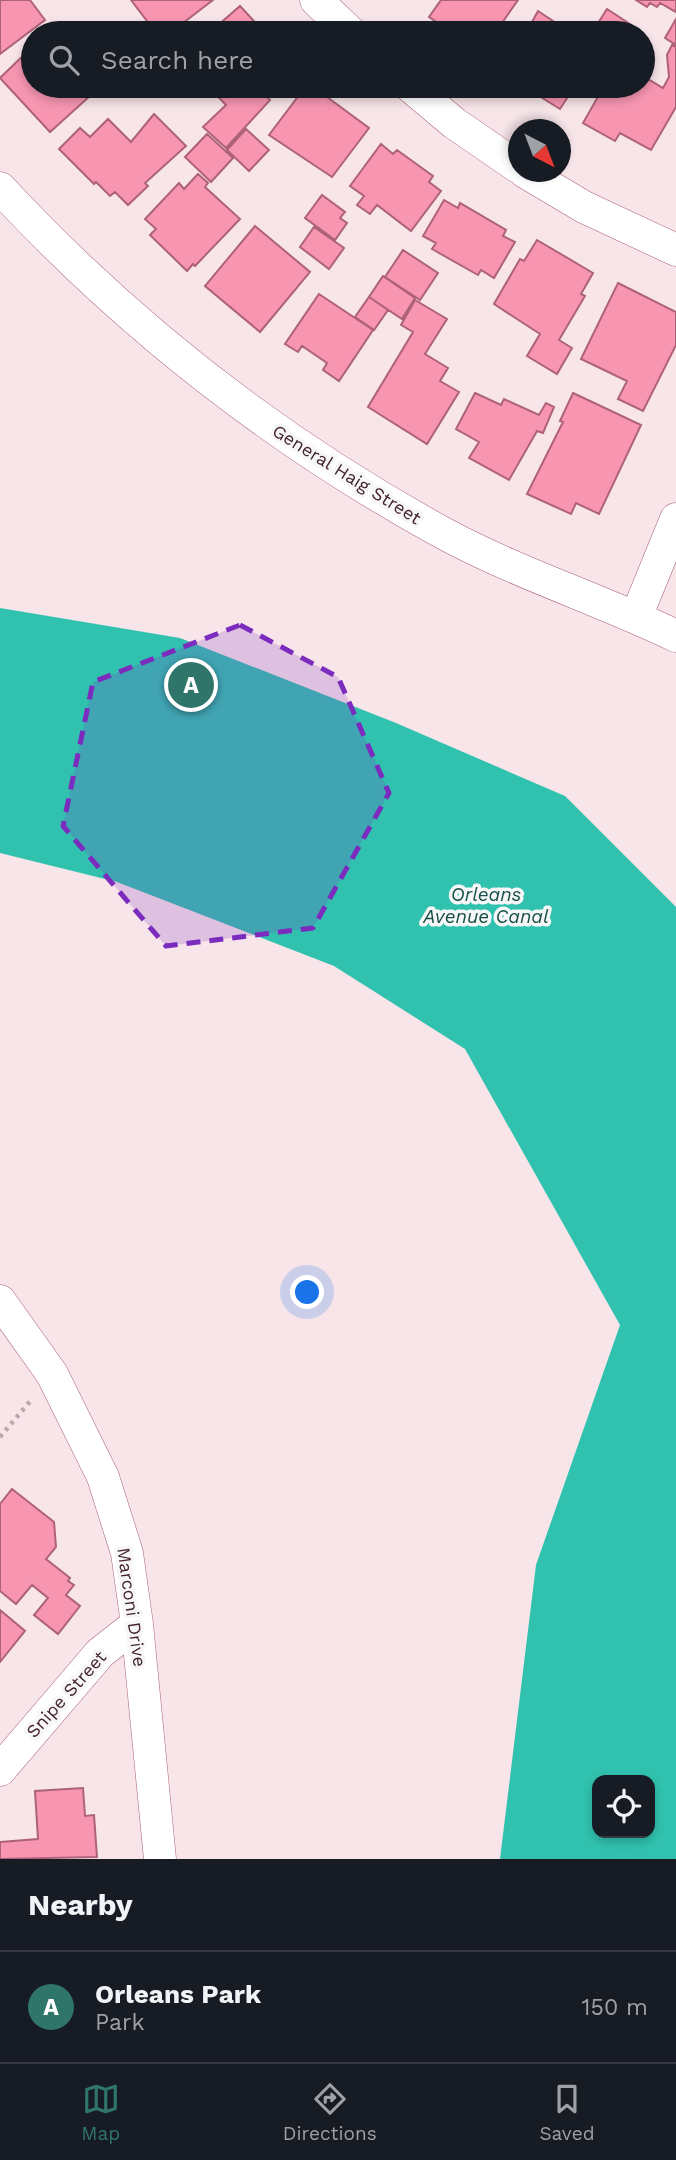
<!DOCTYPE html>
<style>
body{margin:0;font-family:"Work Sans",sans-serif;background:#242831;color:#f1f3f6}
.controls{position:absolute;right:21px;bottom:21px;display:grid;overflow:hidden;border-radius:14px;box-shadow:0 4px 10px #0003}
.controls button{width:63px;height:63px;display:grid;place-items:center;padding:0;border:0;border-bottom:2px solid #363941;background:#171b24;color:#f1f3f6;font:35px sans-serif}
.compass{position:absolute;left:508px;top:119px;width:63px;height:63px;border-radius:50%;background:#171b24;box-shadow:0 4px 10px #0003;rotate:138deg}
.you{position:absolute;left:308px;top:1293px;width:24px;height:24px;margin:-18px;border:5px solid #fff;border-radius:50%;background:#1a73e8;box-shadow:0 0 0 10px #1a73e833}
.badge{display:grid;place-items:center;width:46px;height:46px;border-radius:50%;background:#2f756a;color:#fff;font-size:23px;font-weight:700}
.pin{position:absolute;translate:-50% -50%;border:4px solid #fff;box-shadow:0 2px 7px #0006}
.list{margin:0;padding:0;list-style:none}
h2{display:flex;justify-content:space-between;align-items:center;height:91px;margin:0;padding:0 28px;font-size:30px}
h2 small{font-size:23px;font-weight:400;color:#9ea1a6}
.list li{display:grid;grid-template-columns:46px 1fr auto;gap:21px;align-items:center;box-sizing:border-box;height:112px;padding:0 28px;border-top:2px solid #363941}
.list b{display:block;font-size:26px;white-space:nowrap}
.list p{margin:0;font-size:23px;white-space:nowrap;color:#9ea1a6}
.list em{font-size:23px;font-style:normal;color:#9ea1a6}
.icon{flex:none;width:38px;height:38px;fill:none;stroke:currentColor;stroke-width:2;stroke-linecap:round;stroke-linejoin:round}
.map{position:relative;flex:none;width:676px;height:1859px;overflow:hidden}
.search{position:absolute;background:#171b24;box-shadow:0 4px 10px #0003;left:21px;right:21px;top:21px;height:77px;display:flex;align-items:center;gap:18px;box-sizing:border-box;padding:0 24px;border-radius:38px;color:#9ea1a6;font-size:26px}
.sheet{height:203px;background:#171b24}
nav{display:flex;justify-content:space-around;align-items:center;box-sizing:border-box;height:98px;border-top:2px solid #363941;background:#171b24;font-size:19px;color:#9ea1a6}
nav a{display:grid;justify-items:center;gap:4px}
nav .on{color:#2f756a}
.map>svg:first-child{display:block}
</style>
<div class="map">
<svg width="676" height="1859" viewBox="0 0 676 1859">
<rect width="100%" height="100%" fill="#f7e5e9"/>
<!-- water -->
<path fill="#31c2af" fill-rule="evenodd" d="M0,608L180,638L396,723L565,796L676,907V1859H500L536,1565L620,1325L465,1049L334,966L117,882L0,853ZM597,1780H650V1833H597Z"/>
<!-- building -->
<path fill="#f896b2" stroke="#ae6279" stroke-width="2" d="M0,0H30L45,20L0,54Z
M131,0H213L170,33H148L153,29Z
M441,0H518L495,33H453L429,17Z
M636,0H676V12L660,3L657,7L650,3L647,7Z
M240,6L265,33H209Z
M607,9L630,24L624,33L593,31Z
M538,11L565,29L562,33H526Z
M676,19V45L665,38Z
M672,45L676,47V107L651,150L620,133L615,141L583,123L604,86H643V76L663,88L669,77L667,55Z
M33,46V86H101L50,132L0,78Z
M208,86H256L270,100L226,148L203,127L226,105Z
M306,86H312L369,128L332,177L269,135Z
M523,86H575L560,109Z
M154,114L186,146L145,183L148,186L128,205L115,192L110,196L96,182L94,184L59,149L80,128L90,137L108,119L131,142Z
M246,129L269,150L249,171L227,150Z
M207,134L233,158L211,182L185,157Z
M381,144L393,154L397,150L433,176L429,182L441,191L411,231L377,205L370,214L357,205L364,196L350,186Z
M198,174L208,183L205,187L240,219L195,266L193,264L187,271L150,235L156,229L145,219L179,183L184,189Z
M322,195L345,212L340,218L347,223L335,240L305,218Z
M444,200L458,208L460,203L506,230L503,236L515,242L494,278L481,270L478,275L432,249L436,243L423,236Z
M255,226L310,272L260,332L205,286Z
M314,227L344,248L329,269L300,247Z
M537,240L593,273L581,294L585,296L559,340L572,348L557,374L527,356L540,334L494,304L520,259L524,261Z
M403,250L438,273L420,300L385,277Z
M383,276L415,298L402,319L369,297Z
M618,283L676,312V345L643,411L618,399L627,381L581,359Z
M319,294L373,330L339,381L323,370L327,363L302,346L298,352L285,344Z
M369,297L388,310L374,330L355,317Z
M415,300L447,319L425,354L448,368L440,381L459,392L427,444L368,407L413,332L401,325Z
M475,393L501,405L504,399L539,415L546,403L554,407L543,433L537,431L509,480L469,458L479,442L456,429Z
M573,393L641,425L599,514L576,503L571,514L527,494L563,422L560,421Z
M12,1489L54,1522L56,1547L46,1559L70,1578L68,1581L74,1585L66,1595L80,1606L58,1634L34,1615L48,1598L32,1585L16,1604L0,1591V1504Z
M0,1610L25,1631L0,1662Z
M83,1788L85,1816L94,1815L97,1857L0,1859V1842L38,1839L35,1791Z"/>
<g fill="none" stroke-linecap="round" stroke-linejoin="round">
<defs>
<path id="minor" d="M316,0L351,33
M410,86L454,123L518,167
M525,172L584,207L676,250
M0,188C130,328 275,441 443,533C517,573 599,599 676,636
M636,617L676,519
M0,1301L52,1374L103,1477L127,1553L137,1624L160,1859
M0,1770L100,1653L137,1624"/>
</defs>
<!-- minor casing -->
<use href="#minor" stroke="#ac6177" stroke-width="33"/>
<!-- path -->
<path stroke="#bda7ad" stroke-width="4.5" stroke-dasharray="3.5 5" stroke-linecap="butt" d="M0,1437L32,1399"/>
<!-- minor -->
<use href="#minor" stroke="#fff" stroke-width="32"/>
</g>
<!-- marked area -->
<path fill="#7b2cbf" fill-opacity="0.2" stroke="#7b2cbf" stroke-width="5" stroke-dasharray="14 9" stroke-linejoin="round" d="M240,625L338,677L389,793L313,928L166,946L63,826L93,682Z"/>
<g text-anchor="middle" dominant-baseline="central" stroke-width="7" stroke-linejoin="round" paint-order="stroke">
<!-- street labels -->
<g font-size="18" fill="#44242d" stroke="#f7f7f7">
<text transform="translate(347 474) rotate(32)">General Haig Street</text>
<text transform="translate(132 1607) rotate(82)">Marconi Drive</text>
<text transform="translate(66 1694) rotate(-48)">Snipe Street</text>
</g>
<!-- water labels -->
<g font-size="19" font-style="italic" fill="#154f47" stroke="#f7f7f7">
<text x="486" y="894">Orleans<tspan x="486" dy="22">Avenue Canal</tspan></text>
</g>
</g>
</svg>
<div class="controls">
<button><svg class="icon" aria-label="locate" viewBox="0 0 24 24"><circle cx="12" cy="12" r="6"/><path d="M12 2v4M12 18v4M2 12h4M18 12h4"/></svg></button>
</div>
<svg class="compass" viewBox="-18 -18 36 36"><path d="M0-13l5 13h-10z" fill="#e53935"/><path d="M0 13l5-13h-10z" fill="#9ea1a6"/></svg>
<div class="you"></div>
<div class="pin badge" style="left:191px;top:685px">A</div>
<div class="search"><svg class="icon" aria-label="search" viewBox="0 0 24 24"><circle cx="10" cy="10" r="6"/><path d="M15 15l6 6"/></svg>Search here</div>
</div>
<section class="sheet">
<h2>Nearby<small></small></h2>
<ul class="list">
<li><span class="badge">A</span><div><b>Orleans Park</b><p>Park</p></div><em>150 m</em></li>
</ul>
</section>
<nav>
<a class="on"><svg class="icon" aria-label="map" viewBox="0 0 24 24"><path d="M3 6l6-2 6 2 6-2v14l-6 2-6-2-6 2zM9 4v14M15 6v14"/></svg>Map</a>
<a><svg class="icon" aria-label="directions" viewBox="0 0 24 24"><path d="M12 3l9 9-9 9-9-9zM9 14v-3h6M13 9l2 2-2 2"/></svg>Directions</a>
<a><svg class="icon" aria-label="saved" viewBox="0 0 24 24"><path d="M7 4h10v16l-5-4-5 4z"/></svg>Saved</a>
</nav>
